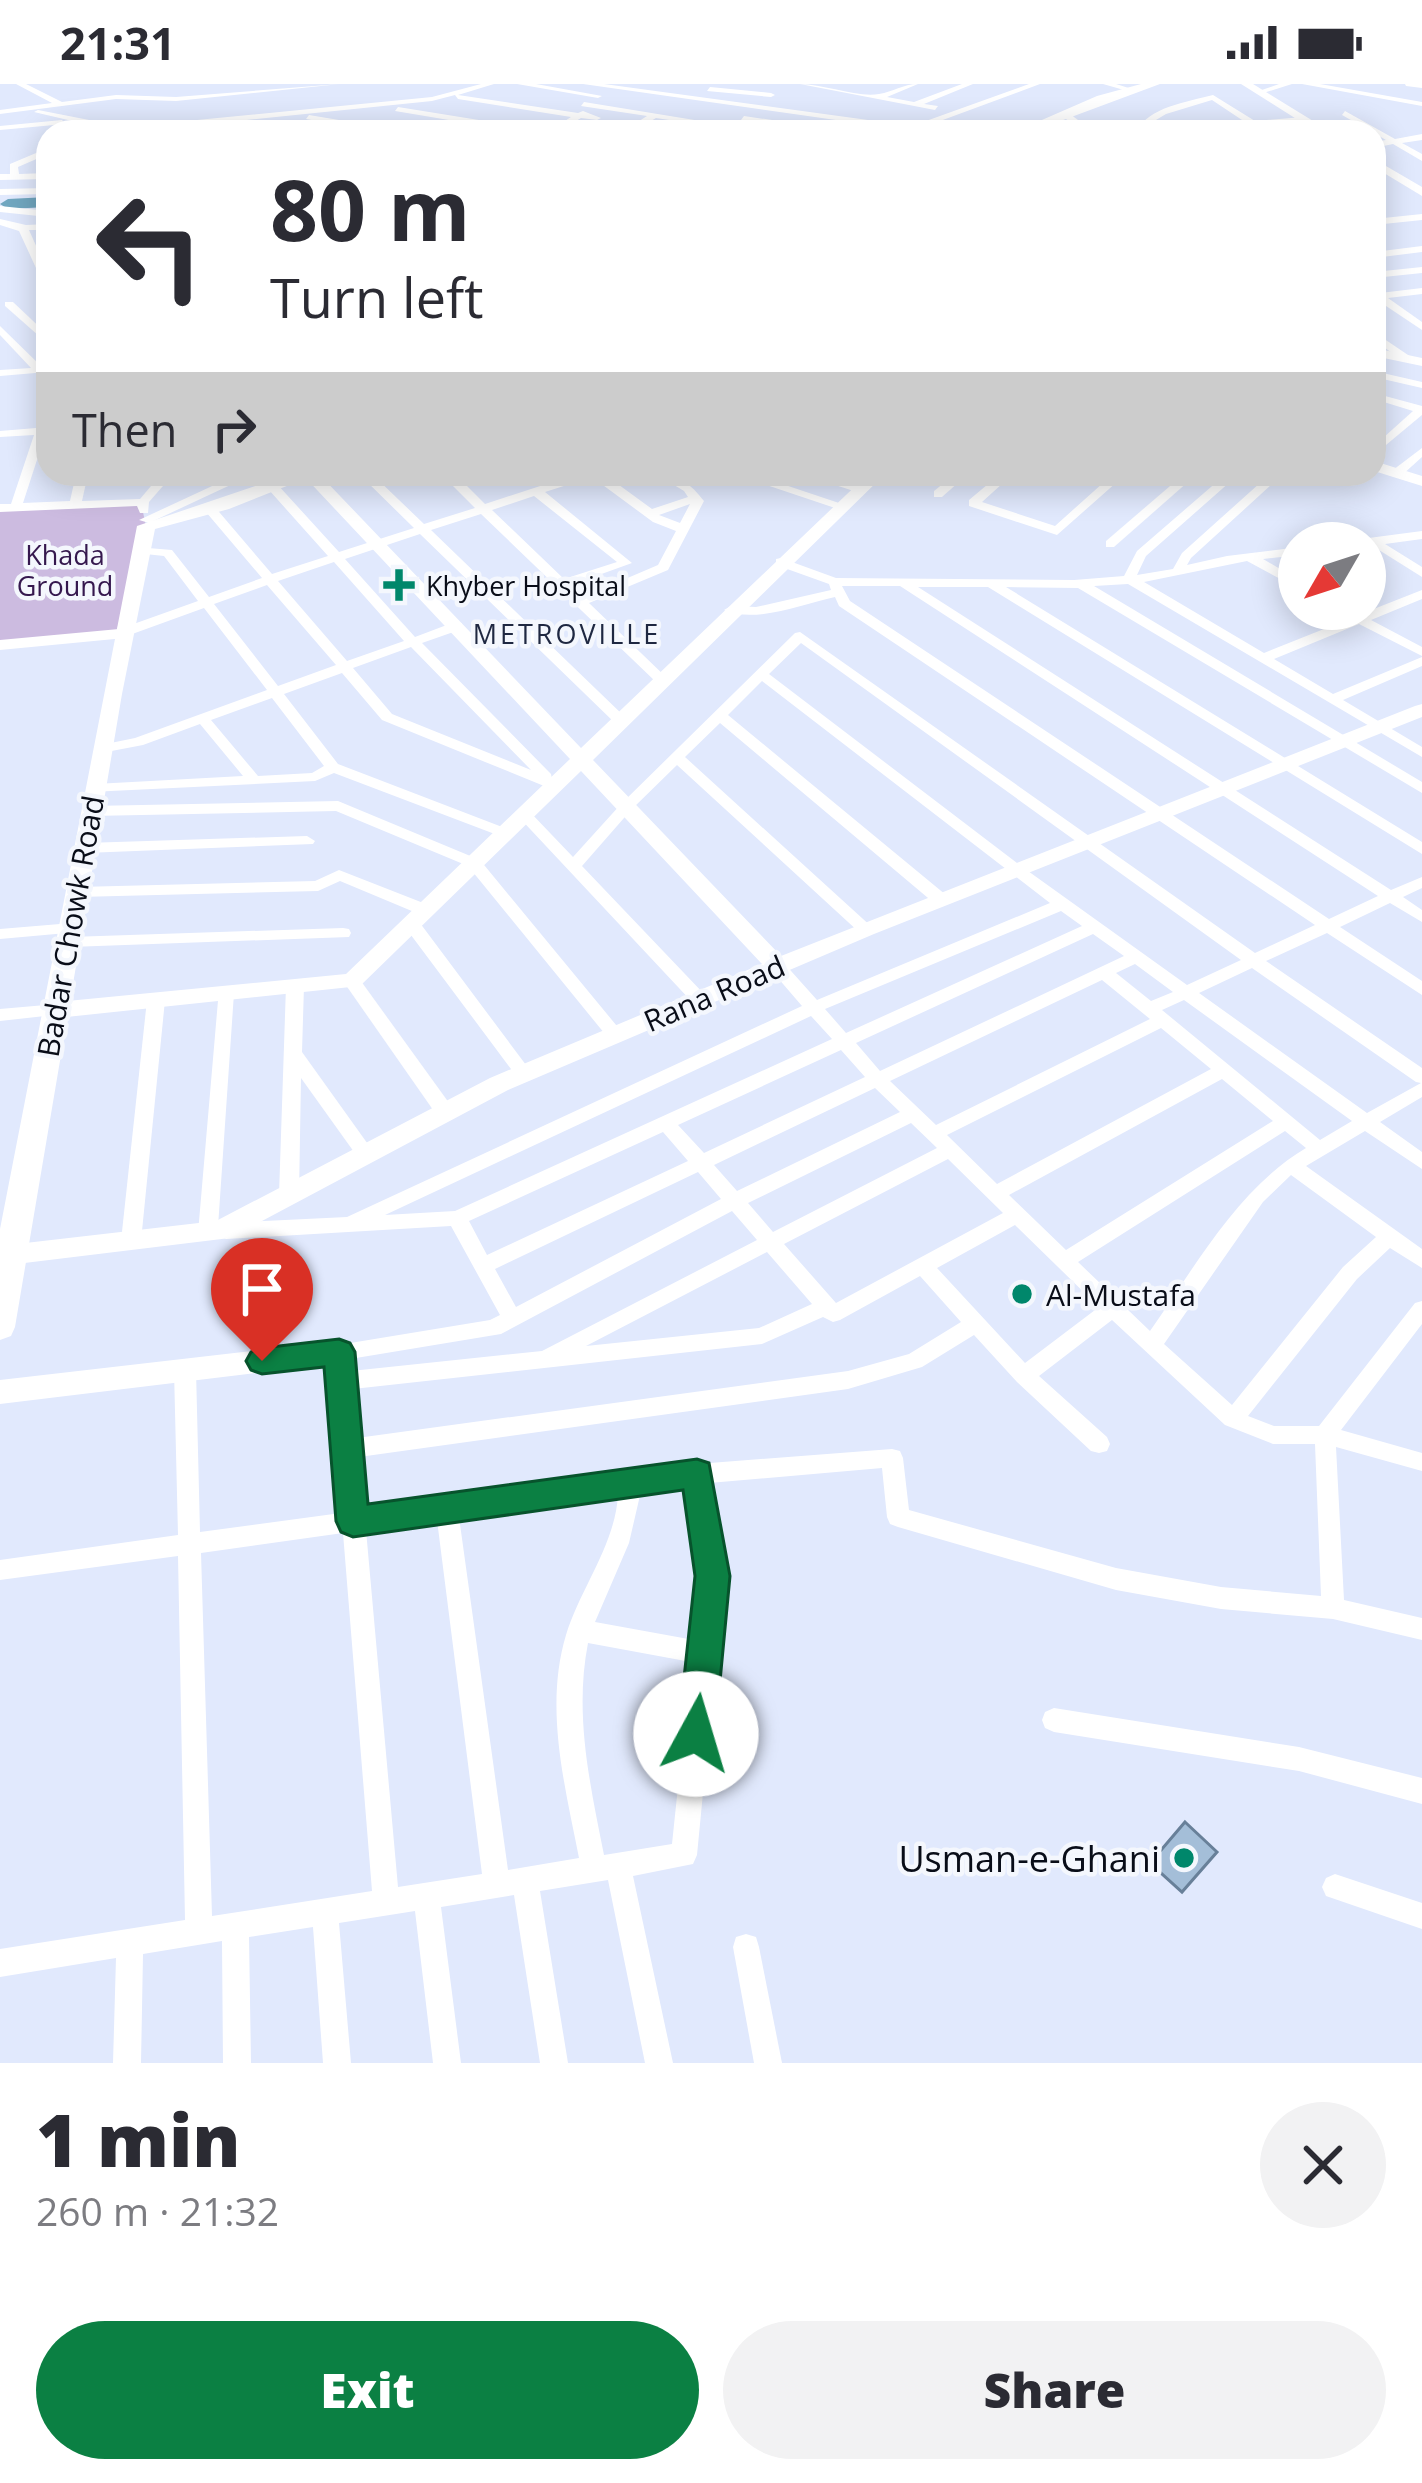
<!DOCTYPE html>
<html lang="en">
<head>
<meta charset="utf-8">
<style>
	:root { --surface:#fff; --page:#f2f2f3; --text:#2b2b33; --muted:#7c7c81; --accent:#0b8043 }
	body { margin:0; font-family:"Open Sans",sans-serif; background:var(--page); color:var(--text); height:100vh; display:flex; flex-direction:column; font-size:45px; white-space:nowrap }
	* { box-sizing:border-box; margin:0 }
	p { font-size:39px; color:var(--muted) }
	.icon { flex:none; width:66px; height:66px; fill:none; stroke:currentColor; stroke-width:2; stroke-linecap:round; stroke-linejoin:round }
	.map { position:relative; height:1979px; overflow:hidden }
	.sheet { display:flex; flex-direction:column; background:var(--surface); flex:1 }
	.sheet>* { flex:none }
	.guide { position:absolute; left:36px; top:36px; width:1350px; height:366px; border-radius:36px; box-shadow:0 6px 30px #0003; background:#fff; color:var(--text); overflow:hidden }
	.needle { width:78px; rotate:231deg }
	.tools { position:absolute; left:1278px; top:438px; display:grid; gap:24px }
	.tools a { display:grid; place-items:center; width:108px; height:108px; border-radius:50%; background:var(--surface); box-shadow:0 6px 30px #0003; font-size:60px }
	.pin { position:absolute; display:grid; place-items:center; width:102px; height:102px; color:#fff; margin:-123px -51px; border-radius:50% 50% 50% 0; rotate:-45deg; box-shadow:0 0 12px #0007 }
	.pin .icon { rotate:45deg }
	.me { position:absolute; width:132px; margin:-66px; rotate:6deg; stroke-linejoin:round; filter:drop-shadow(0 0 9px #0008) }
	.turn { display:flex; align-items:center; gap:42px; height:252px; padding:0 36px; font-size:54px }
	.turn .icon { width:156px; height:156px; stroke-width:2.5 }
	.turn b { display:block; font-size:84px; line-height:102px }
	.then { display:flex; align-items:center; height:114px; padding:0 36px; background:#0003; gap:24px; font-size:45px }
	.round { display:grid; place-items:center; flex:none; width:126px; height:126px; border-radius:63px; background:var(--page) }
	.overview { display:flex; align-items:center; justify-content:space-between; height:204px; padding:0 36px }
	h1 { font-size:72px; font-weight:800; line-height:90px }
	.action { display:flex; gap:24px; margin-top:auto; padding:24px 36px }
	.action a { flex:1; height:138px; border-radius:72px; background:var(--accent); color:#fff; font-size:48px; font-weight:800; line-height:138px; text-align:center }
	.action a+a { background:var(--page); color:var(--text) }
	.status { display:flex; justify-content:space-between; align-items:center; height:84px; padding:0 60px; background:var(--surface); direction:ltr }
	.status svg { height:33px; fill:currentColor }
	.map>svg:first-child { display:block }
	.green { fill:#ccbbe0 }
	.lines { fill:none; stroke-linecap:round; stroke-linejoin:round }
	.river { fill:#71a7c0; fill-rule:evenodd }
	.building { fill:#a4bed8; stroke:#688099; stroke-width:3 }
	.street { fill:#fff; fill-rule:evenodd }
	.secondary { fill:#fff; fill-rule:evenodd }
	.primary { fill:#fff; fill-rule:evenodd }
	.route { fill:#0b8043; stroke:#07532c; stroke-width:3 }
	.poi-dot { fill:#00876b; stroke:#f4f7fd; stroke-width:4.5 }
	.labels { text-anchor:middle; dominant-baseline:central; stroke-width:9; stroke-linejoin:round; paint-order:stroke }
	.far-park-label { font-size:27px; fill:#35184e; stroke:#f4f7fd }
	.far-poi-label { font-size:27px; fill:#090d18; stroke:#f4f7fd; text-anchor:start }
	.far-neighbourhood-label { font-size:27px; letter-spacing:3px; fill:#1f2841; stroke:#f4f7fd }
	.street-label { font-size:30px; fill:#090d18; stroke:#f4f7fd }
	.poi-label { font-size:30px; fill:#090d18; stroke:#f4f7fd; text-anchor:start }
	.near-poi-label { font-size:36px; fill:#090d18; stroke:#f4f7fd; text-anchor:end }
</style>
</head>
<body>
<div class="status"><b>21:31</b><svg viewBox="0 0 49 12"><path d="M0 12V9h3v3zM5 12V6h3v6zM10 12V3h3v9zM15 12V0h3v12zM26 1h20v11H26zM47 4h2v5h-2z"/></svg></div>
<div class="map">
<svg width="1422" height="1979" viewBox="0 0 1422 1979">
	<rect width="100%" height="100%" fill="#e1e9fd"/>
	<!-- green -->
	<path class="green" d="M 141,419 L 146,442 L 116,549 L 0,559 L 0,424 Z"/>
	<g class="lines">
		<!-- river -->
		<path class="river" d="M 48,113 L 48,123 L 8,125 L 0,120 L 8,115 Z"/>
	</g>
	<!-- building -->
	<path class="building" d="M 1185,1738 L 1217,1768 L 1182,1808 L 1150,1779 Z"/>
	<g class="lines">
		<!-- street -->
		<g class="street">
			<path d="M 16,0 L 26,0 L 62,18 L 116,11 L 176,13 L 340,0 L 176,17 L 116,15 L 0,30 L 0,26 L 52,19 Z"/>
			<path d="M 481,0 L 494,0 L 458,11 L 578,29 L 583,27 L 601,34 L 597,36 L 581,34 L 558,48 L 548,48 L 571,33 L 458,15 L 455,11 L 432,17 L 130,48 L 119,48 L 34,28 L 38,26 L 125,43 L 432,13 Z"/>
			<path d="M 517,0 L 536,0 L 602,12 L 598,14 Z"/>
			<path d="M 583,0 L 604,0 L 912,42 L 1029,0 L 1040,0 L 913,47 Z"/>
			<path d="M 800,0 C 824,0 858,14 879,10 C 893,8 903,0 918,0 L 887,13 L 914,18 L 962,0 L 973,0 L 924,20 L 938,22 L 935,26 Z"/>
			<path d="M 1103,0 L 1116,0 L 1135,6 L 1131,8 Z"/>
			<path d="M 1279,0 L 1292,0 L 1260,10 L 1256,8 Z"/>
			<path d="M 1302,0 L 1320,0 L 1422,18 L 1422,22 Z"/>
			<path d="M 1405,0 L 1422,0 L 1422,4 L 1406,2 Z"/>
			<path d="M 710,3 L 771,9 L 775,11 L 771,13 L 707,7 Z"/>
			<path d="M 1213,11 L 1255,37 L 1304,33 L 1308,35 L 1197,48 L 1168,48 L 1245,38 L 1212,16 L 1166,30 L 1146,42 L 1144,48 L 1136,48 C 1148,23 1187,18 1213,11 Z"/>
			<path d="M 584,18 L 762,47 L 748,48 L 656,34 L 632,48 L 622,48 L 647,32 L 581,22 Z"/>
			<path d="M 398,23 L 535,45 L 539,48 L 520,48 L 395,27 Z"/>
			<path d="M 1063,27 L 1066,27 L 1094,48 L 1085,48 L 1060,31 Z"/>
			<path d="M 1345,27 L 1395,55 L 1422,50 L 1422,56 L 1402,59 L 1422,70 L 1422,77 L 1393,60 L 1374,64 L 1374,58 L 1386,56 L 1342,31 Z"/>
			<path d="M 309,31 L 393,45 L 397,48 L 379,48 L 306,35 Z"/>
			<path d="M 744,32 L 834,45 L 838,48 L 818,48 L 741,36 Z"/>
			<path d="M 62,36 L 65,40 L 0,46 L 0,42 Z"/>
			<path d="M 48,64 L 48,70 L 18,83 L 19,90 L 48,89 L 48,95 L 0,96 L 0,90 L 10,90 L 10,80 Z"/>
			<path d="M 48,104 L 48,110 L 0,111 L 0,105 Z"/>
			<path d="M 0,122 L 48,127 L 48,133 L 0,128 Z"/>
			<path d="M 1422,130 L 1422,136 L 1374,141 L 1374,135 Z"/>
			<path d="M 0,135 L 26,141 L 48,140 L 48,146 L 29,146 L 46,184 L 48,219 L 41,212 L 36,184 L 19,147 L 0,141 Z"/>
			<path d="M 1422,162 L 1422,168 L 1374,174 L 1374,168 Z"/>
			<path d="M 1422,183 L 1422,189 L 1374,194 L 1374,188 Z"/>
			<path d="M 1422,204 L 1422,210 L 1388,214 L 1422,238 L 1422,246 L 1374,214 L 1374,206 L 1380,209 Z"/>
			<path d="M 5,218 L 13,218 L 48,251 L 48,260 L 5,222 Z"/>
			<path d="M 0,242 L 42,283 L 47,284 L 47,288 L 0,292 L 0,286 L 31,284 L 0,251 Z"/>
			<path d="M 1374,248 L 1411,273 L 1411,277 L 1403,277 L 1374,256 Z"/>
			<path d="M 1374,287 L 1422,298 L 1422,304 L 1374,293 Z"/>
			<path d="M 1374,309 L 1422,322 L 1422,331 L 1374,371 L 1374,362 L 1413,327 L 1374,315 Z"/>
			<path d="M 48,321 L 48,342 L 23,419 L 70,417 L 76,390 L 88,390 L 82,417 L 140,415 L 151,402 L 149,390 L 161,390 L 163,402 L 149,418 L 148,429 L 140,429 L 137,422 L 0,428 L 0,420 L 11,420 L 34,351 L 0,353 L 0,347 L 36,344 L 42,324 Z"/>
			<path d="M 1422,364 L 1422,373 L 1401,392 L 1393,392 L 1393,386 Z"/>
			<path d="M 238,390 L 254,390 L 149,439 L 139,436 Z"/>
			<path d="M 359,390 L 372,390 L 424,440 L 475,424 L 441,390 L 454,390 L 459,395 L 474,390 L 493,390 L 465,400 L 485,420 L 577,390 L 604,390 L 652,425 L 688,413 L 684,407 L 656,390 C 678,390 691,400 704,417 L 668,486 L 589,519 L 668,595 L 661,599 L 656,598 L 481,430 L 431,446 L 625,633 L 625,639 L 615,639 L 420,450 L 345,475 L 415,553 L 452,539 L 462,539 L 462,545 L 422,559 L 551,690 L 552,695 L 559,698 L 559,704 L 549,704 L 382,636 L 342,589 L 284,610 L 338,680 L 510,746 L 513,749 L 510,752 L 500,752 L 334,689 L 315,697 L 90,708 L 87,705 L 95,700 L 243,692 L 200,640 L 143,661 L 101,669 L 94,665 L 96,662 L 135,654 L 267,606 L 204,524 L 124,553 L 114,553 L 114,547 L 198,517 L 164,472 L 136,469 L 136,463 L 172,466 L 209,513 L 262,494 L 206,428 L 206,422 L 214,422 L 272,490 L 328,472 L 269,406 L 269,400 L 277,400 L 339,468 L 414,444 ZM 592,393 L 653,438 L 676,447 L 658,481 L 583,513 L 571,501 L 632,479 L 545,408 ZM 534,412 L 617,478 L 564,495 L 492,426 ZM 690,420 L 680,439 L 659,431 ZM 334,478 L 404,557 L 347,577 L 278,497 ZM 267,501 L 336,581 L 278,602 L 214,520 ZM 411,563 L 531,686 L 392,630 L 353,584 ZM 272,614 L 324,682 L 312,689 L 258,692 L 211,636 Z"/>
			<path d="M 734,390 L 752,390 L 848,422 L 838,425 Z"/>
			<path d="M 801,390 L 820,390 L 866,405 L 860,409 Z"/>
			<path d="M 955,390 L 968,390 L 942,413 L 934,413 L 934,407 Z"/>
			<path d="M 1000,390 L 1013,390 L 982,418 L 1055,442 L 1113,390 L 1126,390 L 1057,451 L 969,422 L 969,416 Z"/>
			<path d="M 1184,390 L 1197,390 L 1114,463 L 1106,463 L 1106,457 Z"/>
			<path d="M 1226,390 L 1239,390 L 1146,472 L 1137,491 L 1173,485 L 1182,469 L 1270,390 L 1283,390 L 1191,474 L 1187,481 L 1227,472 L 1299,463 L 1299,471 L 1263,475 L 1299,496 L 1299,505 L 1247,477 L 1144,498 L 1264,569 L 1349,535 L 1334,525 L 1351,525 L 1361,530 L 1422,506 L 1422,515 L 1371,536 L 1422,563 L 1422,572 L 1359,540 L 1274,575 L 1333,610 L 1422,573 L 1422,582 L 1343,616 L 1422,663 L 1422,673 L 1128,500 L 1094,502 L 1422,698 L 1422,709 L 1078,504 L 1006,503 L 1422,758 L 1422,770 L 988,503 L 918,503 L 1391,806 L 1422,793 L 1422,804 L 1403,813 L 1422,826 L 1422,838 L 1390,819 L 1340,843 L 1422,897 L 1422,911 L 1327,849 L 1266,877 L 1422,984 L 1422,1013 L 1380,1038 L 1422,1068 L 1422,1085 L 1365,1047 L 1306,1082 L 1422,1165 L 1422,1184 L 1390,1164 L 1357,1195 L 1248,1332 L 1274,1342 L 1319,1342 L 1415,1219 L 1422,1217 L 1422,1240 L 1341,1346 L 1422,1369 L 1422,1387 L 1336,1363 L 1344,1516 L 1422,1534 L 1422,1556 L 1333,1535 L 1221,1525 L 1116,1506 L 898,1443 L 890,1440 L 887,1433 L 882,1384 L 709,1399 L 724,1492 L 697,1771 L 693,1780 L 633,1792 L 673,1979 L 645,1979 L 608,1796 L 540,1807 L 568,1979 L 540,1979 L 514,1811 L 441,1823 L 461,1979 L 433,1979 L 415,1827 L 339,1839 L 351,1979 L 323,1979 L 313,1843 L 249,1853 L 251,1979 L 223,1979 L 222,1857 L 143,1870 L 141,1979 L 113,1979 L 116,1874 L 0,1893 L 0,1865 L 185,1836 L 178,1472 L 0,1496 L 0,1476 L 178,1451 L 174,1286 L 178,1280 L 185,1277 L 192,1280 L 196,1286 L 200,1448 L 341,1429 L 329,1268 L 332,1262 L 490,1236 L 500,1231 L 451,1142 L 226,1155 L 218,1150 L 215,1154 L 201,1154 L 198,1149 L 219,905 L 231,905 L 234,909 L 218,1143 L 226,1139 L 347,1133 L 802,922 L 771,886 L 769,882 L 771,878 L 783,878 L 817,916 L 1050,819 L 762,597 L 728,631 L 946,811 L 948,815 L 946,819 L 934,819 L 720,639 L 685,673 L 874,845 L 872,849 L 860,849 L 677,681 L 631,726 L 582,782 L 705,911 L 708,915 L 699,921 L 693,919 L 516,730 L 519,727 L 529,727 L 573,773 L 621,720 L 795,549 L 800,548 L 1255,869 L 1315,841 L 839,522 L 835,513 C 802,520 755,540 724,526 L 731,522 L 756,523 L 831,506 L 829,500 L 776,481 L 776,475 L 781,474 L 836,494 L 1074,496 L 1124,492 L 1137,467 ZM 842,502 L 900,502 L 1378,812 L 1329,835 L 850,517 ZM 801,559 L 1241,876 L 1187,901 L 1021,782 L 769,590 ZM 1061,827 L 1082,842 L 846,949 L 825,925 ZM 1093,850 L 1124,872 L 880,987 L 856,959 ZM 1135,880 L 1173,908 L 1151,917 L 1116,889 ZM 1252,884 L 1416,998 L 1421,999 L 1367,1029 L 1199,909 ZM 1102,896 L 1150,935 L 936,1041 L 890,997 ZM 1184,916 L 1352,1037 L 1320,1056 L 1162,926 ZM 811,932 L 832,955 L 455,1127 L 385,1131 ZM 1161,944 L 1211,985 L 997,1100 L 947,1051 ZM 841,966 L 865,993 L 704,1069 L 678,1041 ZM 1222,995 L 1273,1037 L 1066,1166 L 1009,1111 ZM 875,1004 L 900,1028 L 737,1107 L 714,1081 ZM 911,1039 L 937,1064 L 773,1148 L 748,1119 ZM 1285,1047 L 1306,1064 C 1238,1104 1195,1183 1150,1247 L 1078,1178 ZM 663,1048 L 688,1077 L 487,1171 L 469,1137 ZM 948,1075 L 1003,1129 L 836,1219 L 784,1160 ZM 698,1088 L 721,1115 L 516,1223 L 495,1185 ZM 1291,1091 L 1376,1153 L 1343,1183 L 1232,1321 L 1164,1260 L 1263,1118 ZM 732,1127 L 757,1156 L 542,1267 L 351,1287 L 350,1275 L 501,1250 ZM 1015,1141 L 1099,1223 L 1025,1279 L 937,1184 ZM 767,1168 L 812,1220 L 759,1244 L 586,1262 ZM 920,1192 L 961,1238 L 909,1270 L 848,1287 L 357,1354 L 353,1305 L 762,1260 L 823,1233 L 833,1238 L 840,1236 ZM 1112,1236 L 1225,1341 L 1273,1360 L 1315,1360 L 1321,1512 L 1221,1503 L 1116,1484 L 909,1426 L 903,1374 L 900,1367 L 892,1365 L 697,1380 L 364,1426 L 359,1373 L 848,1305 L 922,1283 L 974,1251 L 1017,1298 L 1091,1367 L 1099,1369 L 1107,1367 L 1110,1360 L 1107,1353 L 1039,1292 ZM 687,1401 L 700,1492 L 694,1556 L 595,1538 L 629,1459 L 641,1407 ZM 618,1411 C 615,1461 581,1503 566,1551 C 544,1624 565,1702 579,1774 L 508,1786 L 459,1433 ZM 437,1436 L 482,1790 L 398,1803 L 366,1446 ZM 343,1449 L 372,1807 L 212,1832 L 201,1469 ZM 588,1559 L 691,1578 L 672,1760 L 604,1771 C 590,1700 574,1631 588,1559 Z"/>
			<path d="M 1422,447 L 1422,455 L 1385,460 L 1422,483 L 1422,493 L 1371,461 L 1355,459 L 1361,455 Z"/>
			<path d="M 338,717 L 480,776 L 621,947 L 624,951 L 621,955 L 609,955 L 468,782 L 336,727 L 91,732 L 83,727 L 91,722 Z"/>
			<path d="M 307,752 L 315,757 L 313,760 L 85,769 L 77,764 L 85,759 Z"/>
			<path d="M 339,786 L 431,822 L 433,826 L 425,831 L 419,830 L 340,797 L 318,807 L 78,813 L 70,808 L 78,803 L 315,797 Z"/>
			<path d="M 411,834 L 417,835 L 529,985 L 532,989 L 529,993 L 517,993 L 405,843 L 403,839 L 405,835 Z"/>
			<path d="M 72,839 L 80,844 L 78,848 L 0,855 L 0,845 Z"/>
			<path d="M 343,844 L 349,845 L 351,849 L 349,853 L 70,863 L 62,858 L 70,853 Z"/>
			<path d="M 352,891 L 358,893 L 452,1023 L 454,1028 L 452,1033 L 438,1033 L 343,897 Z"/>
			<path d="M 295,896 L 304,902 L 302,968 L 375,1070 L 373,1075 L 359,1075 L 301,994 L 299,1111 L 296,1116 L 282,1116 L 279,1111 L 286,902 Z"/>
			<path d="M 156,910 L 165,916 L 141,1157 L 138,1162 L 124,1162 L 121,1157 L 147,916 Z"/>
			<path d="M 57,920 L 63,922 L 66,926 L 63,930 L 0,937 L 0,925 Z"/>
			<path d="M 1054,1624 L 1299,1663 L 1422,1694 L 1422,1720 L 1299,1687 L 1054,1648 L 1045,1644 L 1042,1636 L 1045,1628 Z"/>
			<path d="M 1335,1790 L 1422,1819 L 1422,1845 L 1326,1812 L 1322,1803 L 1326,1794 Z"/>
			<path d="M 746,1850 L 756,1853 L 759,1863 L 782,1979 L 754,1979 L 733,1863 L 736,1853 Z"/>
		</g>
		<!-- secondary -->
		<g class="secondary">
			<path d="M 1241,0 L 1253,0 L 1331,48 L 1317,48 Z"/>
			<path d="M 1374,75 L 1422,103 L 1422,112 L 1374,83 Z"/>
			<path d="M 1374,264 L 1422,274 L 1422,282 L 1374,272 Z"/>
			<path d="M 1374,377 L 1422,392 L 1422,402 L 1374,387 Z"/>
			<path d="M 302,390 L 319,390 L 581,664 L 868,390 L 885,390 L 593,676 L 781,872 L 1415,622 L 1422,620 L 1422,633 L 874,850 L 508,1006 L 230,1154 L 8,1181 L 0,1179 L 0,1163 L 8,1161 L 216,1137 L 490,994 L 762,880 L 581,687 L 360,902 L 57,934 L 49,932 L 45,926 L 57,918 L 346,890 L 570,675 Z"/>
			<path d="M 119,545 L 125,546 L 125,554 L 0,566 L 0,556 Z"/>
			<path d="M 339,1257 L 349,1260 L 353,1268 L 349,1276 L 339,1279 L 0,1320 L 0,1296 Z"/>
		</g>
		<!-- primary -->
		<g class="primary">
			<path d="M 1141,0 L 1160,0 L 1031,48 L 1014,48 L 1097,12 Z"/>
			<path d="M 291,390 L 317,390 L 229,425 L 155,445 L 122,610 L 15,1243 L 11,1252 L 0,1256 L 0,1145 L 137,442 Z"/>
		</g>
	</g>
	<!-- route -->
	<path class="route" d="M 339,1255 L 350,1259 L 355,1268 L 368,1420 L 697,1375 L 709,1379 L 730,1492 L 715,1650 L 710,1663 L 696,1668 L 683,1663 L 678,1650 L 695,1492 L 683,1406 L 353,1453 L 341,1448 L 336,1437 L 324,1283 L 262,1290 L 251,1286 L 246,1277 L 251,1268 L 262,1264 Z"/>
	<!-- markers -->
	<g class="poi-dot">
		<path d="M393 483h12v12h12v12h-12v12h-12v-12h-12v-12h12z"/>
		<circle cx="1022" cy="1210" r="12"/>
		<circle cx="1184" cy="1774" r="12"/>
	</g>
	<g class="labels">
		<!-- far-park labels -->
		<g class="far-park-label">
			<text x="65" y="470">Khada<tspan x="65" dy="31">Ground</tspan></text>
		</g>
		<!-- far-poi labels -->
		<g class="far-poi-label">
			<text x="426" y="501">Khyber Hospital</text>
		</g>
		<!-- far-neighbourhood labels -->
		<g class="far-neighbourhood-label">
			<text x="567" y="549">METROVILLE</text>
		</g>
		<!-- street labels -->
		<g class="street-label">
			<text transform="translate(70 842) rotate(-80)">Badar Chowk Road</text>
			<text transform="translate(714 909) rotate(-23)">Rana Road</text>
		</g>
		<!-- poi labels -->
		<g class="poi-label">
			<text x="1046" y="1210">Al-Mustafa</text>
		</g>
		<!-- near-poi labels -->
		<g class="near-poi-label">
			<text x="1160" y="1774">Usman-e-Ghani</text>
		</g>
	</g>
</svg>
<div class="tools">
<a><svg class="needle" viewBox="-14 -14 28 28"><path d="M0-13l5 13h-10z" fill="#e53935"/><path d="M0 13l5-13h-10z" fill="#7c7c81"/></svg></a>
</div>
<div class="pin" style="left:262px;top:1277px;background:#d93025"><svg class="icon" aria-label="arrive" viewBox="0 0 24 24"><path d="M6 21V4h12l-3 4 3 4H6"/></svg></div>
<svg class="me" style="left:696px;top:1650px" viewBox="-20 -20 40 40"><circle r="19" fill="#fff"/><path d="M0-13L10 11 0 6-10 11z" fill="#0b8043"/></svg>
<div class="guide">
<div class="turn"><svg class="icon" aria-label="left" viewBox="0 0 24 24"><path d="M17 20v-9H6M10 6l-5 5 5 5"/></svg><div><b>80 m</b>Turn left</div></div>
<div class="then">Then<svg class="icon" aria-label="right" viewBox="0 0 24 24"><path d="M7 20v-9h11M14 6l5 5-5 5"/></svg></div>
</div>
</div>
<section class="sheet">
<div class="overview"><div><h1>1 min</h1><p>260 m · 21:32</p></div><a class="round"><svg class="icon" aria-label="close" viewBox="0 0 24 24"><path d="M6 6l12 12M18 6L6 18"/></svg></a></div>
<div class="action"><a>Exit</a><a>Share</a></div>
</section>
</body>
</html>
